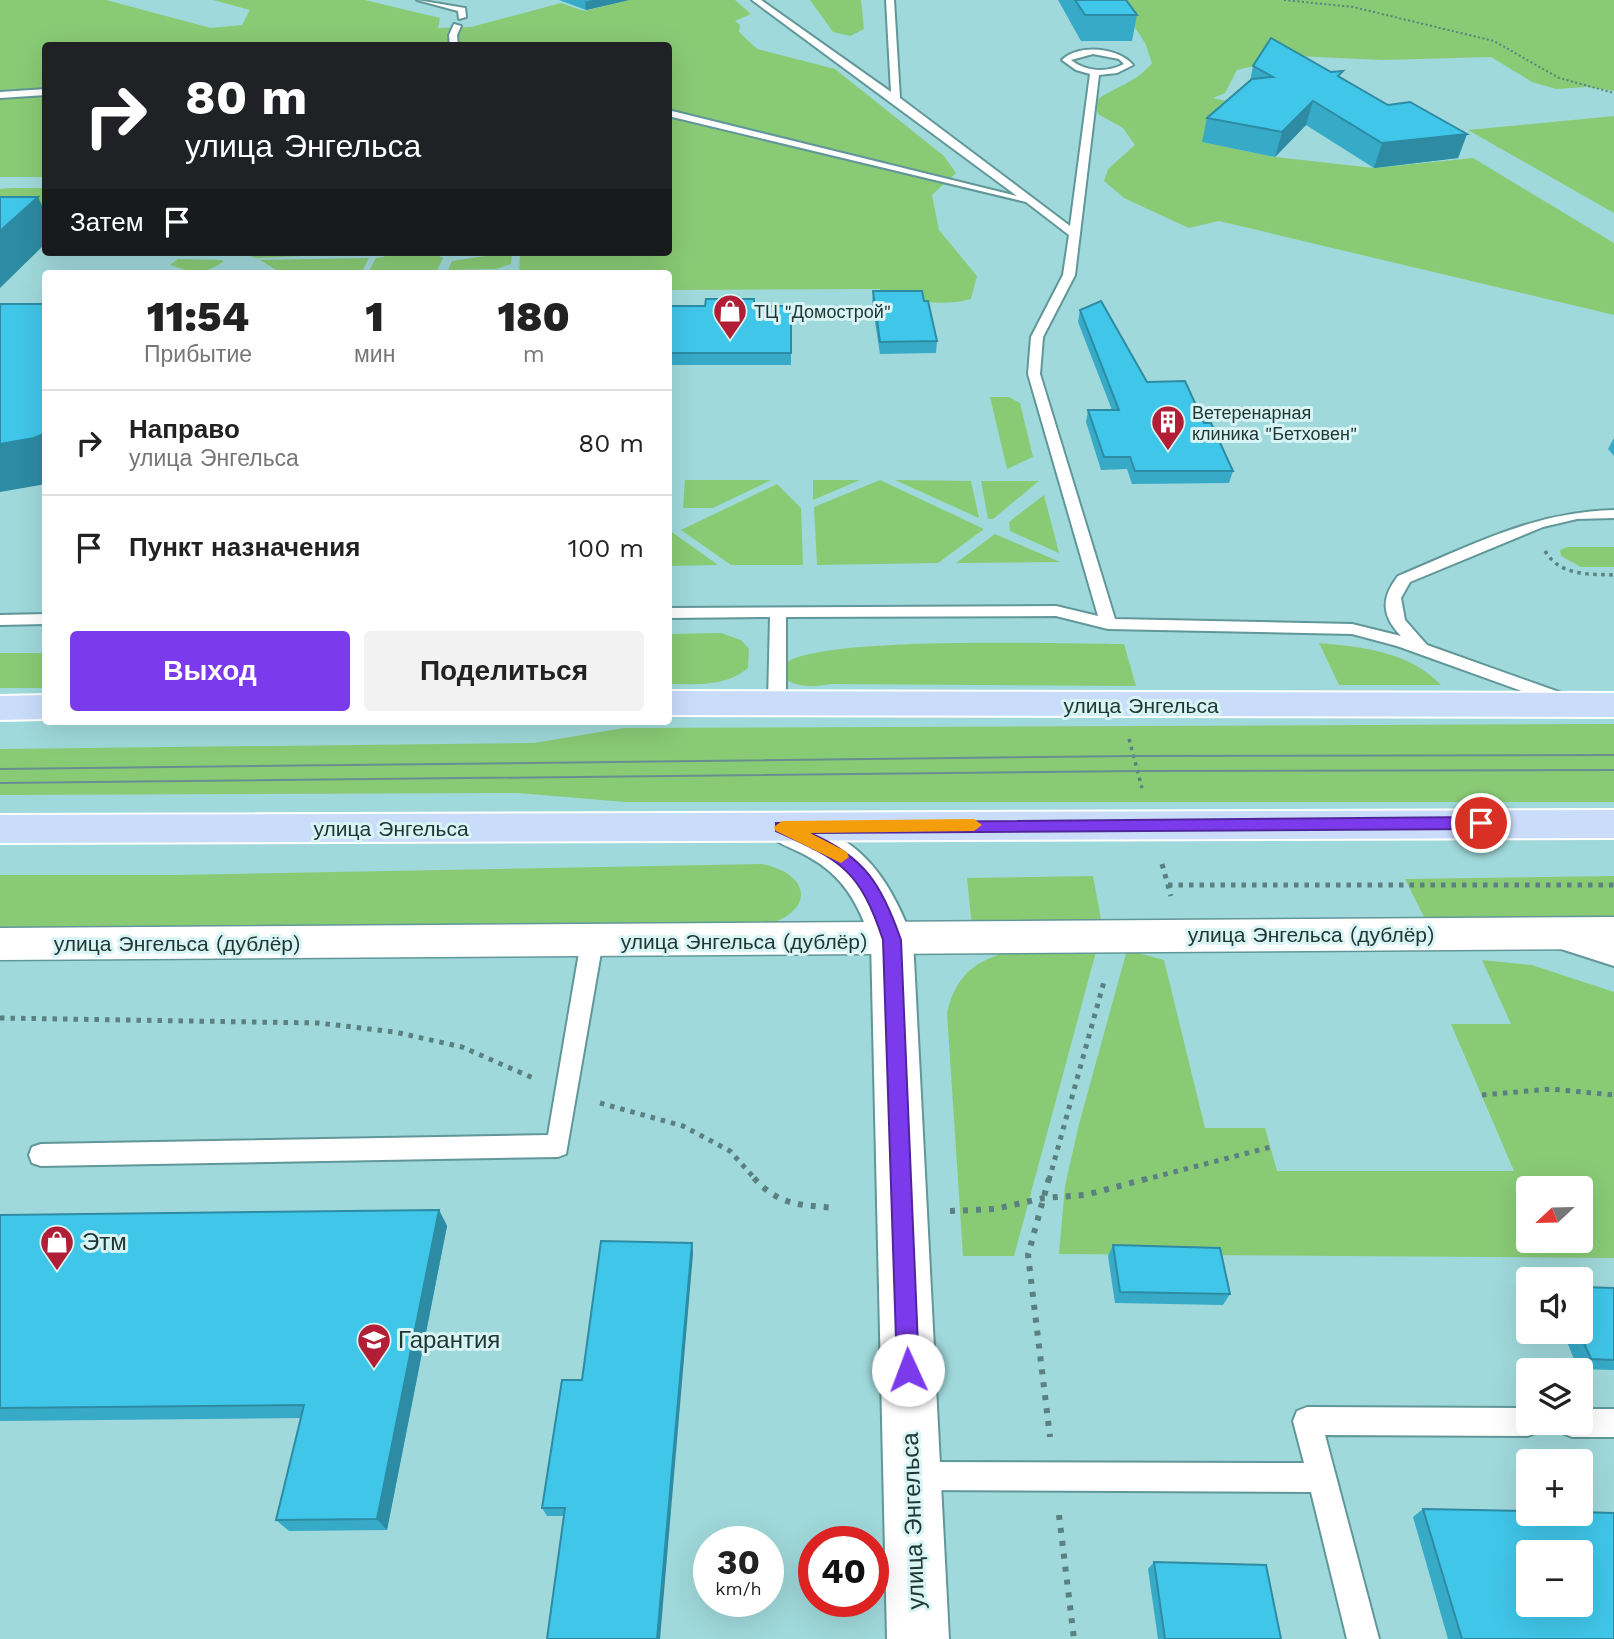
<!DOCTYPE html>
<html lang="ru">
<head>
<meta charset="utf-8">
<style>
	:root { --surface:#fff; --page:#f2f2f2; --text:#222; --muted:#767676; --line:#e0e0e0; --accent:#7c3aed }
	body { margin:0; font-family:"Work Sans",sans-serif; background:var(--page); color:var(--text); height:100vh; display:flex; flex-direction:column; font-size:26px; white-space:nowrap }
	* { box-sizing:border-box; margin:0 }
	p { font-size:23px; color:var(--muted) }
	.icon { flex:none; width:38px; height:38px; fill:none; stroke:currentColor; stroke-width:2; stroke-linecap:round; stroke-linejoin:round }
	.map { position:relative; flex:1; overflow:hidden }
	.side { position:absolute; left:42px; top:270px; width:630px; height:455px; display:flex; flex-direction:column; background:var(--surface); border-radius:7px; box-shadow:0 7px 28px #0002 }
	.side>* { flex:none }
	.hud { position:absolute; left:42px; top:42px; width:630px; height:214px; border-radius:7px; box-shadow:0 7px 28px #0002; background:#202124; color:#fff; overflow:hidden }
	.needle { width:46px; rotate:248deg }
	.tools { position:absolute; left:1516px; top:1176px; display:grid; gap:14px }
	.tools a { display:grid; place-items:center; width:77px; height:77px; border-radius:7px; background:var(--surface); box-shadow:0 7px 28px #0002; font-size:35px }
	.speed { position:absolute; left:693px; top:1526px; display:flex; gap:14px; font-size:35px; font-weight:700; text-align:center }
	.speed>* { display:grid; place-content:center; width:91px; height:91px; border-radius:50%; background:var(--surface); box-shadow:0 7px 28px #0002; line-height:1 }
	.speed small { font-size:18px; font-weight:400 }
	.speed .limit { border:10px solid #d22; background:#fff; color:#111 }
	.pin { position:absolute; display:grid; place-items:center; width:60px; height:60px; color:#fff; margin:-30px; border:4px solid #fff; border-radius:50%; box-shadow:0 2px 7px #0007 }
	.me { position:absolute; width:77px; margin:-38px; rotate:358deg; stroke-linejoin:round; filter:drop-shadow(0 0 5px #0008) }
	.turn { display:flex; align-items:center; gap:24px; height:147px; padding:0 28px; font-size:32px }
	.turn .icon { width:91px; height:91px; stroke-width:2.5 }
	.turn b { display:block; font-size:49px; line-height:60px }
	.then { display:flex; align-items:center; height:66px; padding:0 28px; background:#0003; gap:14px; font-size:26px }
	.eta { display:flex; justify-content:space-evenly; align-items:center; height:119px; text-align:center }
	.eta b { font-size:42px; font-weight:800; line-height:49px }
	.button { display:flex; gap:14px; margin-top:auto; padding:14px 28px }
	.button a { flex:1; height:80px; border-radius:7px; background:var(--accent); color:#fff; font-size:28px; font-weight:800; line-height:80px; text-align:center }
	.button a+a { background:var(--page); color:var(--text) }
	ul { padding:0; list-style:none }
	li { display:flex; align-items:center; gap:21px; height:105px; padding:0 28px; border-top:2px solid var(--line) }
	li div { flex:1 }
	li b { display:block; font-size:26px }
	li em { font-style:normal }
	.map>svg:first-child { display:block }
	.green { fill:#89cb75; fill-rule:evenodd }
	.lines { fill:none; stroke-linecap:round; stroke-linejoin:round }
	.service-casing { stroke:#619799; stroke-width:4 }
	.minor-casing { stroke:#619799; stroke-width:3 }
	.tertiary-casing { stroke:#619799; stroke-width:4 }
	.primary-casing { stroke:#fff; stroke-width:4 }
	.path-far3 { stroke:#5a8081; stroke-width:2; stroke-dasharray:2 2.5; stroke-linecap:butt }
	.path-far2 { stroke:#5a8081; stroke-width:3.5; stroke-dasharray:3.5 4.5; stroke-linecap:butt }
	.path-far1 { stroke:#5a8081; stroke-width:5; stroke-dasharray:4.5 6; stroke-linecap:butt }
	.path { stroke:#5a8081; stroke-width:6; stroke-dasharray:5 8; stroke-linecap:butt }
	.service { fill:#fff; fill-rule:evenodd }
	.minor { fill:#fff; fill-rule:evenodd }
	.tertiary { fill:#fff; fill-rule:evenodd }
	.primary { fill:#c9dcfa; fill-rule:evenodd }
	.tram { stroke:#658f90; stroke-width:2 }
	.wall { fill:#37aac8 }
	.shaded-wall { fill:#2d8ba3 }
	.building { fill:#40c6e9; stroke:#2d8ba3; stroke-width:2; fill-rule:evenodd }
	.route { fill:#7c3aed; stroke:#51269a; stroke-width:2 }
	.slow { fill:#f59e0b }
	.labels { text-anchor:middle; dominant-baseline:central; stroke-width:6; stroke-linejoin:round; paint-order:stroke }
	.far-poi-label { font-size:18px; fill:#203738; stroke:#d8f4f4; text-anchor:start }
	.street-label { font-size:21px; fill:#203738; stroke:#d8f4f4 }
	.near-poi-label { font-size:24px; fill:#203738; stroke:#d8f4f4; text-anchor:start }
	.near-street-label { font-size:24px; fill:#203738; stroke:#d8f4f4 }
</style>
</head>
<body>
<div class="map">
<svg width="1614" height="1639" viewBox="0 0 1614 1639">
	<rect width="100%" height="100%" fill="#a0d9db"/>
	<!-- green -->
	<g class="green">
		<path d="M 0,0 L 106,0 L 211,28 L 242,25 L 250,10 L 213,0 L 365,0 L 440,18 L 438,28 L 471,27 L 561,3 L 584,11 L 608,5 L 596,0 L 735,0 L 751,14 L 735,21 L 740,25 L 739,32 L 757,49 L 835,69 L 944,156 L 956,173 L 932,195 L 939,230 L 977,276 L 971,299 C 942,307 907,302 879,289 L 669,290 L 668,273 L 519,273 L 520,252 L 668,252 L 668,46 L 46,46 L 45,177 L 0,177 Z"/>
		<path d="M 810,0 L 861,0 L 864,29 L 850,36 L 833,32 Z"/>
		<path d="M 1117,0 L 1614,0 L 1614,91 L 1587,87 L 1556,89 L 1532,82 L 1491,57 L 1382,60 L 1295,56 L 1237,70 L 1225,93 L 1213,98 L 1236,103 L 1203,142 L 1275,157 L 1374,168 L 1473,158 L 1614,243 L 1614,315 L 1219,221 L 1189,228 L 1124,198 L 1104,181 L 1108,169 L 1135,145 L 1123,128 L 1098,114 L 1094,102 C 1114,87 1136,83 1152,63 L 1145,43 Z"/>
		<path d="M 1614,116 L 1614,213 L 1468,130 Z"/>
		<path d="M 11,188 L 45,188 L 45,227 L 0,232 L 0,189 Z"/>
		<path d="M 432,252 L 443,258 L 436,273 L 368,273 L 376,258 L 384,257 L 387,253 Z"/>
		<path d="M 512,252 L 511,264 L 496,269 L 448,270 L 452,261 Z"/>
		<path d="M 241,253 L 242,252 L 371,253 L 256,258 Z"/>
		<path d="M 369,258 L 361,273 L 281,273 L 260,260 Z"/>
		<path d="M 178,259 L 222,260 L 223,262 C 200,276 195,273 170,265 Z"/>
		<path d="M 990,397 L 1009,397 L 1020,403 L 1033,457 L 1007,469 Z"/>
		<path d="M 685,480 L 771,480 L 713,508 L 683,508 Z"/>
		<path d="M 813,480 L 860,480 L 813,500 Z"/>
		<path d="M 880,480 L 984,529 L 938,563 L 817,565 L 814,507 Z"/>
		<path d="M 895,480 L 971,481 L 979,518 Z"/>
		<path d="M 981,481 L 1039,481 L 993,519 L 988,519 Z"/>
		<path d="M 777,484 L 801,508 L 803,565 L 731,565 L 681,530 Z"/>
		<path d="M 1044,495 L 1059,553 L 1010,531 L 1009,522 Z"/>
		<path d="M 669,530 L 718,565 L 669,566 Z"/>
		<path d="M 995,534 L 1060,562 L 956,563 Z"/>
		<path d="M 1567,547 L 1614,547 L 1614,567 L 1581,567 L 1561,556 L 1560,550 Z"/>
		<path d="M 721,633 L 741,640 L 749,649 L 748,668 C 726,687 696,684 669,684 L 669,634 Z"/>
		<path d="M 1319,643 C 1363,647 1410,652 1441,685 L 1339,685 Z"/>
		<path d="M 1124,644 L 1136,686 L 831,684 C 814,687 802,688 786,680 L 784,664 C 817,635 1067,644 1124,644 Z"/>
		<rect x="0" y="653" width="45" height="35"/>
		<path d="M 1614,724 L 1614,802 L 625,802 L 518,793 L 0,795 L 0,749 L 534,743 L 624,728 Z"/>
		<path d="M 762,864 C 812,874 815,912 765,925 L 0,936 L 0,875 L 174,875 Z"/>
		<path d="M 1093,876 L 1102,925 L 972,928 L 967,878 Z"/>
		<path d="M 1614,876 L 1614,925 L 1425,919 L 1405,879 Z"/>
		<path d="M 1097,948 L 1014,1256 L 963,1256 L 947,1013 C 963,938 1036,950 1097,948 Z"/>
		<path d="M 1127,950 L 1164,960 L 1205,1128 L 1265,1128 L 1277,1171 L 1514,1171 L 1451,1024 L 1511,1024 L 1482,960 L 1532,965 L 1614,992 L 1614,1258 L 1059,1254 L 1065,1186 L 1079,1124 ZM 1528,1188 L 1580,1188 L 1580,1241 L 1528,1241 Z"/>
	</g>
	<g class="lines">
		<!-- service casing -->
		<g class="service-casing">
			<g id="service">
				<path d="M 417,0 L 465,8 L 466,17 L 459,19 L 458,11 Z"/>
				<path d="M 752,0 L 761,0 L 891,92 L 886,0 L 894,0 L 900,98 L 1070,226 L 1090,74 L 1076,70 L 1062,60 C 1079,43 1119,48 1133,65 L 1117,73 L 1099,75 L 1075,275 L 1043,337 L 1040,374 L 1115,619 L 1352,624 L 1401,636 C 1381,615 1381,598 1398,576 C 1472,545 1533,512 1614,510 L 1614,518 L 1577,519 L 1543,527 L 1410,582 L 1401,598 L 1405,620 L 1427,645 L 1573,697 L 1576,701 L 1573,705 L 1561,705 L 1397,646 L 1352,634 L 1108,629 L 1056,616 L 786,617 L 786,702 L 783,706 L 771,706 L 768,702 L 770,617 L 668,618 L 668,608 L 1056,606 L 1098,616 L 1028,374 L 1031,337 L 1063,275 L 1069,235 L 1026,202 L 668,116 L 668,110 L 1017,196 ZM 1093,54 L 1119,59 L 1124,64 C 1107,73 1086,72 1071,60 Z"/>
				<path d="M 454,24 L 461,26 L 457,35 L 458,46 L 450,46 L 449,35 Z"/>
				<path d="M 46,89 L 46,95 L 0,98 L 0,92 Z"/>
				<path d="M 46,614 L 46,624 L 0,625 L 0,615 Z"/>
				<path d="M 592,933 L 599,935 L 603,941 L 566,1154 L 558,1157 L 41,1166 L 32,1163 L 29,1155 L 32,1147 L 41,1144 L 548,1135 L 581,941 L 585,935 Z"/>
				<path d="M 1565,934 L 1614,948 L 1614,966 L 1558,948 L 1554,942 L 1558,936 Z"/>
				<path d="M 1307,1407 L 1528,1408 L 1528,1423 L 1542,1423 L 1538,1432 L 1528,1436 L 1325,1435 L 1379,1639 L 1347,1639 L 1311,1492 L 916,1490 L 906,1486 L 902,1476 L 906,1466 L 916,1462 L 1304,1463 L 1293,1421 L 1297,1411 Z"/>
				<path d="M 1580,1409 L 1614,1409 L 1614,1437 L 1572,1437 L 1562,1433 L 1558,1423 L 1580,1423 Z"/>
			</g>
		</g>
		<!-- minor casing -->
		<g class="minor-casing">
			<path id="minor" d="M 1614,917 L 1614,949 L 0,960 L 0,928 Z"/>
		</g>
		<!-- tertiary casing -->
		<g class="tertiary-casing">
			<path id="tertiary" d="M 782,813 C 858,836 885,868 913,940 L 949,1639 L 887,1639 L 871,940 C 858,903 843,875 807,856 C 791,847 772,843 763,827 L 768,817 Z"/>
		</g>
		<!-- primary casing -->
		<g class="primary-casing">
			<g id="primary">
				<path d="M 668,691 L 1614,693 L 1614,717 L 668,715 Z"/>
				<path d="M 46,695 L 46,719 L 0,720 L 0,696 Z"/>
				<path d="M 1614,810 L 1614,838 L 0,843 L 0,815 Z"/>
			</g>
		</g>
		<!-- path-far3 -->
		<path class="path-far3" d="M 1284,0 L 1353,7 L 1494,41 L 1559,78 L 1614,93"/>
		<!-- path-far2 -->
		<g class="path-far2">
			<path d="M 1545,551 C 1560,576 1588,574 1614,575"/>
			<path d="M 1129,739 L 1142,788"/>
		</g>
		<!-- path-far1 -->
		<g class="path-far1">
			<path d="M 1162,864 L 1171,896"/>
			<path d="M 1168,885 L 1614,885"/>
			<path d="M 0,1018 L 318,1023 L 395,1032 L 462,1047 L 533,1078"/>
			<path d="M 1482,1095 L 1551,1089 L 1614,1095"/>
			<path d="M 600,1103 L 683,1126 L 730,1151 L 756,1180"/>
			<path d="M 1049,1180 L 1105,978"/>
			<path d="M 1143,1180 L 1271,1147"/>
		</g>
		<!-- path -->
		<g class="path">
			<path d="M 754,1178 C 779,1206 801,1205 836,1208"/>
			<path d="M 1049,1178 L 1028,1255 L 1050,1437"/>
			<path d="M 950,1211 L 995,1209 L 1044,1198 L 1085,1195 L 1150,1178"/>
			<path d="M 1059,1515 L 1074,1639"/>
		</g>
		<!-- service -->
		<use href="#service" class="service"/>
		<!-- minor -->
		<use href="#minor" class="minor"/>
		<!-- tertiary -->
		<use href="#tertiary" class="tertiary"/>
		<!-- primary -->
		<use href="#primary" class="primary"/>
		<!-- tram -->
		<g class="tram">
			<path d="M 0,769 L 1134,756 L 1614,755"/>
			<path d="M 0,783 L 1138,771 L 1614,770"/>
		</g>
	</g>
	<!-- wall -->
	<g class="wall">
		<path d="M 559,0 L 629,0 L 586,10 Z"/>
		<path d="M 1058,0 L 1126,0 L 1137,15 L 1132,41 L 1081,41 Z"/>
		<path d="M 1253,66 L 1341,78 L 1388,105 L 1467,134 L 1458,158 L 1374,168 L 1306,125 L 1275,157 L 1202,142 L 1207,118 L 1250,81 Z"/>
		<path d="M 873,291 L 924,301 L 937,341 L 936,353 L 880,354 L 872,303 Z"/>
		<path d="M 754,299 L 754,306 L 791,306 L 791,365 L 668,365 L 668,306 L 705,306 Z"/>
		<path d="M 1080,310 L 1147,382 L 1204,423 L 1233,471 L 1229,483 L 1132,484 L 1127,469 L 1101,470 L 1086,422 L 1088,410 L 1112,410 L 1078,322 Z"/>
		<path d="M 1614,438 L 1614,456 L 1608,449 Z"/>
		<path d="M 439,1210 L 447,1226 L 387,1530 L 289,1531 L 276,1520 L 301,1418 L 0,1421 L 0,1215 Z"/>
		<path d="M 692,1243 L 693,1254 L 564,1516 L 547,1516 L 542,1508 L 582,1380 Z"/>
		<path d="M 1113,1245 L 1230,1294 L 1223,1305 L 1115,1303 L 1108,1256 Z"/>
		<path d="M 1614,1288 L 1614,1370 L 1578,1369 L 1563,1332 L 1580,1332 Z"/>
		<path d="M 1423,1509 L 1614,1639 L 1448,1639 L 1413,1517 Z"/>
		<path d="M 1154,1562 L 1281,1639 L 1158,1639 L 1148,1569 Z"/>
	</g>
	<!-- shaded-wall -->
	<g class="shaded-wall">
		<path d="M 592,0 L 629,0 L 586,10 L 585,2 Z"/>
		<path d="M 1313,101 L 1306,125 L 1275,157 L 1282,132 Z"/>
		<path d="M 1467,134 L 1458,158 L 1374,168 L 1382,143 Z"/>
		<path d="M 38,197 L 46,214 L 46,243 L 0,288 L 0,231 Z"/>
		<path d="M 46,433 L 46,484 L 0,492 L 0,444 Z"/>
		<path d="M 439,1210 L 447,1226 L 387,1530 L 377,1519 Z"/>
		<path d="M 692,1243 L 693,1254 L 660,1639 L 657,1639 Z"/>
	</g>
	<!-- building -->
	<g class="building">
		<path d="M 1075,0 L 1126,0 L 1137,15 L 1085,15 Z"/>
		<path d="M 1271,38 L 1331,72 L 1343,71 L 1338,76 L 1388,105 L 1410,102 L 1467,134 L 1382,143 L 1313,101 L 1282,132 L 1207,118 L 1252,79 L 1273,77 L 1253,66 Z"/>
		<path d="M 0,197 L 38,197 L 0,231 Z"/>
		<path d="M 873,291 L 922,291 L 924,301 L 928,301 L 937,341 L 880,342 Z"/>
		<path d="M 706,299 L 754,299 L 754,306 L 791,306 L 791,353 L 668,353 L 668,306 L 705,306 Z"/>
		<path d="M 1101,301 L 1147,382 L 1185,381 L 1204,423 L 1211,423 L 1233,471 L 1135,471 L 1130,457 L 1104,457 L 1088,410 L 1119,410 L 1080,310 Z"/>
		<path d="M 0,304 L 46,304 L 46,433 L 34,438 L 0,444 Z"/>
		<path d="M 439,1210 L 377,1519 L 276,1520 L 304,1405 L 0,1408 L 0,1215 Z"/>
		<path d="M 601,1241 L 692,1243 L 657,1639 L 547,1639 L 565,1508 L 542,1508 L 562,1380 L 582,1380 Z"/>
		<path d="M 1113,1245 L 1220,1248 L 1230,1294 L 1120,1292 Z"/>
		<path d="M 1580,1287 L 1614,1288 L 1614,1360 L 1591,1359 L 1579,1332 Z"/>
		<path d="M 1423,1509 L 1528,1511 L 1528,1514 L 1580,1514 L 1580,1512 L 1614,1513 L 1614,1639 L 1462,1639 ZM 1528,1552 L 1580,1552 L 1580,1605 L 1528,1605 Z"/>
		<path d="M 1154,1562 L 1266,1565 L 1281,1639 L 1165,1639 Z"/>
	</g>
	<!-- route -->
	<path class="route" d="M 1481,817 L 1489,823 L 1481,829 L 810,833 C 865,857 882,885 901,940 L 919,1370 L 916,1378 L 908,1381 L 900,1378 L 897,1370 L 883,940 C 860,870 841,860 776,831 L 776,823 Z"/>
	<!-- slow -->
	<path class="slow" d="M 974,819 L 982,825 L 974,831 L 810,833 L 847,852 L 849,857 L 841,863 L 776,831 L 774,827 L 782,821 Z"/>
	<!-- icons -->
	<defs>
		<g id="shop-pin" transform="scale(1.75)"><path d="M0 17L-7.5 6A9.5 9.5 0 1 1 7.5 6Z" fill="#b11e36" stroke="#d8f4f4"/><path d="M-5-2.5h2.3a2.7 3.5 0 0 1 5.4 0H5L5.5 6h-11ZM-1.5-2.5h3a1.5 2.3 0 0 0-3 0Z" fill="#fff"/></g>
		<g id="building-pin" transform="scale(1.75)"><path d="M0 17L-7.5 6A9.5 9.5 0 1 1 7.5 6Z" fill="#b11e36" stroke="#d8f4f4"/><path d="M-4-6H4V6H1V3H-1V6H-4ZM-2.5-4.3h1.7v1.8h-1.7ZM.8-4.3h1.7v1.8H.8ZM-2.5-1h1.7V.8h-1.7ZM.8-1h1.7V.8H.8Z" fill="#fff"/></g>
		<g id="university-pin" transform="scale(1.75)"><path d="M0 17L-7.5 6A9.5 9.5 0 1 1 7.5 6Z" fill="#b11e36" stroke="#d8f4f4"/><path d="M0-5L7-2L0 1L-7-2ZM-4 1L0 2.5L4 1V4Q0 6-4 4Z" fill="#fff"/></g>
	</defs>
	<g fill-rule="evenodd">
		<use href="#shop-pin" x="730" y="311"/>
		<use href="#building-pin" x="1168" y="422"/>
		<use href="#shop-pin" x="57" y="1242"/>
		<use href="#university-pin" x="374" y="1340"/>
	</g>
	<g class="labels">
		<!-- far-poi labels -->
		<g class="far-poi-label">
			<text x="754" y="311">ТЦ "Домострой"</text>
			<text x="1192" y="412">Ветеренарная<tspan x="1192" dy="21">клиника "Бетховен"</tspan></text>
		</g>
		<!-- street labels -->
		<g class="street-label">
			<text x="1141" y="705">улица Энгельса</text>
			<text x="391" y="828">улица Энгельса</text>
			<text x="1311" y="934">улица Энгельса (дублёр)</text>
			<text x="744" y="941">улица Энгельса (дублёр)</text>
			<text x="177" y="943">улица Энгельса (дублёр)</text>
		</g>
		<!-- near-poi labels -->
		<g class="near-poi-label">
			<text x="82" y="1242">Этм</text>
			<text x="398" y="1340">Гарантия</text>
		</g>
		<!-- near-street labels -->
		<g class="near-street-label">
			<text transform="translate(913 1521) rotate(-92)">улица Энгельса</text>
		</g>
	</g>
</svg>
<div class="tools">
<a><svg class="needle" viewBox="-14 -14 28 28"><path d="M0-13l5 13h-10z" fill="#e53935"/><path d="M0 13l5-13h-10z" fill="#767676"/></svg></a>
<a><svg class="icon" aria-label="sound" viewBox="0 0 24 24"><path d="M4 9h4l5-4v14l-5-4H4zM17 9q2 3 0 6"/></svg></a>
<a><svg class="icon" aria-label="layers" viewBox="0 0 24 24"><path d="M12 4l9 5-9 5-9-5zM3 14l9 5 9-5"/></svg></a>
<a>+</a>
<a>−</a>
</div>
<div class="speed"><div>30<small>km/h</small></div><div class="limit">40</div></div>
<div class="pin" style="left:1481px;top:823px;background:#d93025"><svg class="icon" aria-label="arrive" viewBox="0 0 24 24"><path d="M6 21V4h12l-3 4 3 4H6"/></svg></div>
<svg class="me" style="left:908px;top:1370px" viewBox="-20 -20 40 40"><circle r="19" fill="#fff"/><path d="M0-13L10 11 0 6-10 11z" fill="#7c3aed"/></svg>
<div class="hud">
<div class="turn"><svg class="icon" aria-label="right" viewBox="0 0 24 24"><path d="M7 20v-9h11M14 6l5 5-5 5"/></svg><div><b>80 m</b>улица Энгельса</div></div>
<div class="then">Затем<svg class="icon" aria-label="arrive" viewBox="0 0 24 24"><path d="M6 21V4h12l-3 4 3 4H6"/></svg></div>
</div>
<section class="side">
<div class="eta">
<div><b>11:54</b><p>Прибытие</p></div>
<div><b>1</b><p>мин</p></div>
<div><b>180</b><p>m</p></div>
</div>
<ul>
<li><svg class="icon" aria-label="right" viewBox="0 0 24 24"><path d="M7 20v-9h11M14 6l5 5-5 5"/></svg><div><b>Направо</b><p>улица Энгельса</p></div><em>80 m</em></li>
<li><svg class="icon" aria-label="arrive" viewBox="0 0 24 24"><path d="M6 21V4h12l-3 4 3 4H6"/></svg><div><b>Пункт назначения</b></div><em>100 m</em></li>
</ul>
<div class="button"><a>Выход</a><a>Поделиться</a></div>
</section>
</div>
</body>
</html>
